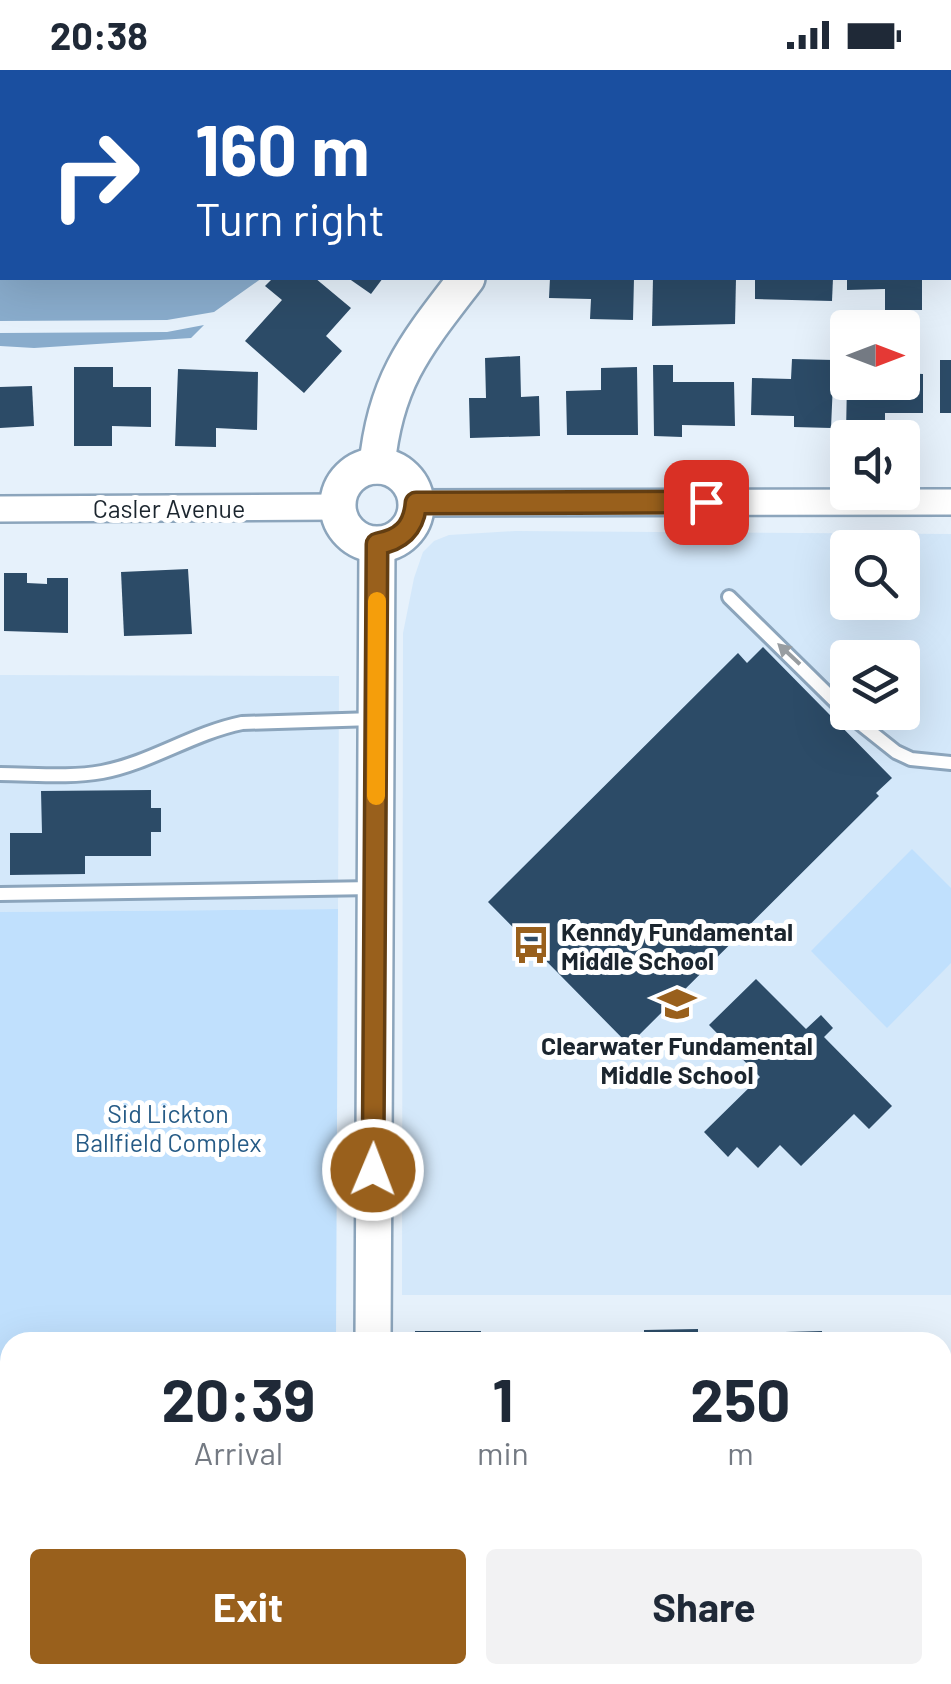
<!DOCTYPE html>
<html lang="en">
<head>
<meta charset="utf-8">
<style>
	:root { --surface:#fff; --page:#f2f2f3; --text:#1f2937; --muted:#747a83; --accent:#99601c }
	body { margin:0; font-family:Barlow,sans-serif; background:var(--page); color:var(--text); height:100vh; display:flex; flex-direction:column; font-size:38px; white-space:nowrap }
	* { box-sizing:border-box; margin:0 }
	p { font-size:32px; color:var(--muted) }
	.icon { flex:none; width:55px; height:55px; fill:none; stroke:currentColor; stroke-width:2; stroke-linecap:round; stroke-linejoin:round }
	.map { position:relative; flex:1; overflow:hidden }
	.side { position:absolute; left:0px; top:1262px; width:952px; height:352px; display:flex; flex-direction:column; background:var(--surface); border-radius:30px 30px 0 0; box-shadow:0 10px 40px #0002 }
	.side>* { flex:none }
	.banner { position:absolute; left:0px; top:0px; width:952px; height:210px; box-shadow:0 10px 40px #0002; background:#1a4fa0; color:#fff; overflow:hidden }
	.needle { width:65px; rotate:90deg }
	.fabs { position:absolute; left:830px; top:240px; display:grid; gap:20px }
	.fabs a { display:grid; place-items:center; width:90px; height:90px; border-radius:10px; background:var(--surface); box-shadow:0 10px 40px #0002; font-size:50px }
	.pin { position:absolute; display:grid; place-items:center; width:85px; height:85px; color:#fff; margin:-42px; border-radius:20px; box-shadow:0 5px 15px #0006 }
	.me { position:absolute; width:110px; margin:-55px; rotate:1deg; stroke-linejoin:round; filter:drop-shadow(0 0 8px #0008) }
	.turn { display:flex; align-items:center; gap:35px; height:210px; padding:0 30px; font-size:45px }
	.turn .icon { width:130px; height:130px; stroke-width:2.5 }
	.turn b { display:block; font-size:70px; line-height:85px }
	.eta { display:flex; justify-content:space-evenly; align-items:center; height:170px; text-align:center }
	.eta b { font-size:60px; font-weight:700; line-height:70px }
	.cta { display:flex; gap:20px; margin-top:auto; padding:20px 30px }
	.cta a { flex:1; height:115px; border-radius:10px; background:var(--accent); color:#fff; font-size:40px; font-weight:700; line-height:115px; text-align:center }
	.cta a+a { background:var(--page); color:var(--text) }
	.status { display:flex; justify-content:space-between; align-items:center; height:70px; padding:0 50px; background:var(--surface); direction:ltr }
	.status svg { height:28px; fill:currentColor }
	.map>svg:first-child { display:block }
	.built { fill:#d4e8fa; fill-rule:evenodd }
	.green { fill:#c0e0fd }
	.water { fill:#89accc }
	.building { fill:#2c4b67 }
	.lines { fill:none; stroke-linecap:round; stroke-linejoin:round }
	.lane-casing { stroke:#8ca5bc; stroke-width:18 }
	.street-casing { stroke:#8ca5bc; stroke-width:30 }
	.secondary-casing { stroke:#8ca5bc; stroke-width:40 }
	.path { stroke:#7a848e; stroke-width:5; stroke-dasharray:8 5; stroke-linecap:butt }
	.lane { stroke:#fff; stroke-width:12 }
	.street { stroke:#fff; stroke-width:25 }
	.secondary { stroke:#fff; stroke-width:35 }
	.oneway { fill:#989da1 }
	.route-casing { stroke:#633e12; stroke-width:25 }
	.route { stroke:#99601c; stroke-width:18 }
	.slow { stroke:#f59e0b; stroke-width:18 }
	.labels { text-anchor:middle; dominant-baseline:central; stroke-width:10; stroke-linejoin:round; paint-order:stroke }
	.street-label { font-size:25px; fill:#1b252e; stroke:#fff }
	.poi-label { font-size:25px; font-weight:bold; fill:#1b252e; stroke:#fff; text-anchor:start }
	.park-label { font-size:25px; fill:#265b86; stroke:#fff }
</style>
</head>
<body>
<div class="status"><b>20:38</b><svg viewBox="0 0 49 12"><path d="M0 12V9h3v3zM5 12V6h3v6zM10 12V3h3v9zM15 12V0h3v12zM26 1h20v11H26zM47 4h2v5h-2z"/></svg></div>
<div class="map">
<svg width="951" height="1614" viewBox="0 0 951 1614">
	<rect width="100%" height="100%" fill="#e6f1fb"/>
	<!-- built -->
	<g class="built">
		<path d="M 515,461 L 951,464 L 951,1225 L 402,1225 L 403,563 L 414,508 L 423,482 L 434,471 L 449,465 ZM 848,478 L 902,478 L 902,532 L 848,532 ZM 848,588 L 902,588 L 902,642 L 848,642 Z"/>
		<path d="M 0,605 L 339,606 L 338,839 L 0,842 Z"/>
	</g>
	<!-- green -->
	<g class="green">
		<path d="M 912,779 L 951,818 L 951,893 L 887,958 L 811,881 Z"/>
		<path d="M 338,839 L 336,1272 L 10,1272 L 10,1349 L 0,1350 L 0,842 Z"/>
	</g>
	<!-- water -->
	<g class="water">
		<path d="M 0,0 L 358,0 L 358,2 L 2,2 L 2,208 L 262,208 L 214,242 L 167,250 L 0,251 Z"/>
		<path d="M 204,255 L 191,268 L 34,278 L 0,276 L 0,263 L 167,262 Z"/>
	</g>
	<!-- building -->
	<g class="building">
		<path d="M 273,208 L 315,208 L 351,238 L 326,266 L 342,281 L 304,323 L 245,271 L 282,230 L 265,216 Z"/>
		<path d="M 348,208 L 383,208 L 371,224 Z"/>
		<path d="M 550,208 L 634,208 L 633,250 L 590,249 L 591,229 L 549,228 Z"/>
		<path d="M 653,208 L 736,208 L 735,254 L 652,256 Z"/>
		<path d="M 755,208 L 833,208 L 832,231 L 755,229 Z"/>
		<path d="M 847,208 L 922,208 L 922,240 L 885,240 L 885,219 L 847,220 Z"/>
		<path d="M 520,286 L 521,327 L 539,326 L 540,366 L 470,368 L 469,328 L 486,328 L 485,288 Z"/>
		<path d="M 792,289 L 834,290 L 831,358 L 794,357 L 794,346 L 751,345 L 752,308 L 791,309 Z"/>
		<rect x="940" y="290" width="11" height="53"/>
		<path d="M 653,295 L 673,295 L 673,312 L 734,312 L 735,356 L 682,355 L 682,367 L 654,366 Z"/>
		<path d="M 74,297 L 113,297 L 113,317 L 151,317 L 151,357 L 112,356 L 112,376 L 74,376 Z"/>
		<path d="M 637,297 L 638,365 L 567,365 L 566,321 L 601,320 L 601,298 Z"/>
		<path d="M 178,299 L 258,302 L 257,360 L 216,358 L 216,377 L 175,376 Z"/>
		<path d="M 902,303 L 923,304 L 923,343 L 885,343 L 885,363 L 846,363 L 847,312 L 902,312 Z"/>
		<path d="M 32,316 L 34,356 L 0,358 L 0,317 Z"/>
		<path d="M 188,499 L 192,564 L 124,566 L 121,502 Z"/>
		<path d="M 4,503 L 27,503 L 27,513 L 47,514 L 47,508 L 68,508 L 68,563 L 4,561 Z"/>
		<path d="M 763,577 L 892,708 L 876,723 L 879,726 L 629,975 L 488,832 L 738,583 L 747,593 Z"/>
		<path d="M 151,720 L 151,738 L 161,738 L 161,762 L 151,762 L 151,786 L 85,786 L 85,804 L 10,805 L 10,763 L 42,763 L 41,721 Z"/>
		<path d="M 756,909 L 806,959 L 821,945 L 833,958 L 824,967 L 892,1036 L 869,1059 L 854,1044 L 801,1096 L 780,1075 L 758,1098 L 737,1077 L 728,1087 L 704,1062 L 760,1007 L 709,955 Z"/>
		<path d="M 698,1259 L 698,1272 L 644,1272 L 644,1260 Z"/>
		<rect x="415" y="1261" width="66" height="11"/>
		<path d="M 822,1261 L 822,1272 L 785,1272 L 785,1262 Z"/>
		<rect x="942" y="1447" width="9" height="44"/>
		<path d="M 0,1473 L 10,1481 L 10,1607 L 3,1614 L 0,1614 Z"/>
		<path d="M 942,1573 L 951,1573 L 951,1613 L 936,1613 L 935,1605 L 942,1605 Z"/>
		<path d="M 429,1605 L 487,1605 L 486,1614 L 429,1614 Z"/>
		<path d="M 513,1605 L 583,1605 L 583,1614 L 512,1614 Z"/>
		<rect x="593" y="1605" width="74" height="8"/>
		<path d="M 680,1605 L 754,1605 L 754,1614 L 680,1612 Z"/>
		<rect x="766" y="1605" width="69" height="9"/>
		<rect x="852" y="1605" width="67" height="9"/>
	</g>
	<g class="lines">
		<!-- lane casing -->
		<g class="lane-casing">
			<g id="lane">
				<path d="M 729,527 L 847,643 L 896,682 L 911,689 L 951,693"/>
				<path d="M 0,704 C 33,704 69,708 102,702 C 150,693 193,663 242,653 L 374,649"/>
				<path d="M 0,824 L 374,818"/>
				<path d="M 137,1605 L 139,1614"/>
				<path d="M 204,1605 L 239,1614"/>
				<path d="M 58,1614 L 69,1605"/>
			</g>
		</g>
		<!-- street casing -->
		<g class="street-casing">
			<g id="street">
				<path d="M 950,107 L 951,107"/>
				<path d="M 416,433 L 951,432"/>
				<path d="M 0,439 L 338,437"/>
				<path d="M 942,1385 L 951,1386"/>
			</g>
		</g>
		<!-- secondary casing -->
		<g class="secondary-casing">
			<g id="secondary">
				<path d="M 543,2 L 543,0"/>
				<circle cx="377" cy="435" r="39"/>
				<path d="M 377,396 C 385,310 417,273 467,208"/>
				<path d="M 373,1272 L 377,475"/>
				<path d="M 0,1392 L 10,1392"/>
				<path d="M 384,1614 L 384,1605"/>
			</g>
		</g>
		<!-- path -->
		<path class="path" d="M 0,1320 L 10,1319"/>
		<!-- lane -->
		<use href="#lane" class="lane"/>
		<!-- street -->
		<use href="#street" class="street"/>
		<!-- secondary -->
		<use href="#secondary" class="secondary"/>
	</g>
	<!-- one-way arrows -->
	<defs><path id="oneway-solid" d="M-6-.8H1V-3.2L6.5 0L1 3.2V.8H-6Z" transform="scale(2.5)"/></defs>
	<use class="oneway" href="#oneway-solid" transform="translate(789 584) rotate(-137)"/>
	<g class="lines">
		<!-- route casing -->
		<g class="route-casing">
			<path id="route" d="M 373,1100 L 377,474 C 401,470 414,458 416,433 L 706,432"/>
		</g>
		<!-- route -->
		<use href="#route" class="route"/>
		<!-- slow -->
		<path class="slow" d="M 376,726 L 377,531"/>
	</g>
	<!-- icons -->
	<defs>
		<g id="bus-bare" transform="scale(3)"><path d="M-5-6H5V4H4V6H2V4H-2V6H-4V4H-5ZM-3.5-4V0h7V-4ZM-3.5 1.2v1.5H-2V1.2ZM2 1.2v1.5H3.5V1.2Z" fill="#99601c" stroke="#fff" stroke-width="2.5" paint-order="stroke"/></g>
		<g id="school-bare" transform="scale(3)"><path d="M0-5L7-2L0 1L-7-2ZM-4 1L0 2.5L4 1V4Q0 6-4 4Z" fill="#99601c" stroke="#fff" stroke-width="2.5" paint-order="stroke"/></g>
	</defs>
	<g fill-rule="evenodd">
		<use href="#bus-bare" x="531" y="875"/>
		<use href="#school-bare" x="677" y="934"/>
	</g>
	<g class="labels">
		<!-- street labels -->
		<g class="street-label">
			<text x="169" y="438">Casler Avenue</text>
		</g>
		<!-- poi labels -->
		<g class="poi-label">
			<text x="561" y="861">Kenndy Fundamental<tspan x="561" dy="29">Middle School</tspan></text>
			<text x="677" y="975" text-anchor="middle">Clearwater Fundamental<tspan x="677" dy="29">Middle School</tspan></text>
		</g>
		<!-- park labels -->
		<g class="park-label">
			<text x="168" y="1043">Sid Lickton<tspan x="168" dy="29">Ballfield Complex</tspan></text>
		</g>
	</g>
</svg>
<div class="fabs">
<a><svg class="needle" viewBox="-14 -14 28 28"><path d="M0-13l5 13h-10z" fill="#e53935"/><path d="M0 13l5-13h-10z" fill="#747a83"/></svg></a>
<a><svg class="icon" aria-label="sound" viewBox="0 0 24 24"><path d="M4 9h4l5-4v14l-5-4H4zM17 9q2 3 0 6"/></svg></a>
<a><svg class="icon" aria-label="search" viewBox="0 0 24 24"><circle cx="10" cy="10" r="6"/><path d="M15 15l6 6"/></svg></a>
<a><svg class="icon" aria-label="layers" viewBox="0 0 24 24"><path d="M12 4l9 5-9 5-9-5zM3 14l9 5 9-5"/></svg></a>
</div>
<div class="pin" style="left:706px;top:432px;background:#d93025"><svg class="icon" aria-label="arrive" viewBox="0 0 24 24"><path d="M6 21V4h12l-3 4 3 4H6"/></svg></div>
<svg class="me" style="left:373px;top:1100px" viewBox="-20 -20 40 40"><circle r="17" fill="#99601c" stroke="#fff" stroke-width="3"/><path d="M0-11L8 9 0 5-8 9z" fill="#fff"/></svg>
<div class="banner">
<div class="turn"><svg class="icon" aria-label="right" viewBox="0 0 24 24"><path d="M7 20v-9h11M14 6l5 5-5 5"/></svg><div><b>160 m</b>Turn right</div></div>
</div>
<section class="side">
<div class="eta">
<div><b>20:39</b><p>Arrival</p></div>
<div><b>1</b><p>min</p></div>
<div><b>250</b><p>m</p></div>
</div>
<div class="cta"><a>Exit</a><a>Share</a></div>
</section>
</div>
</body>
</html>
